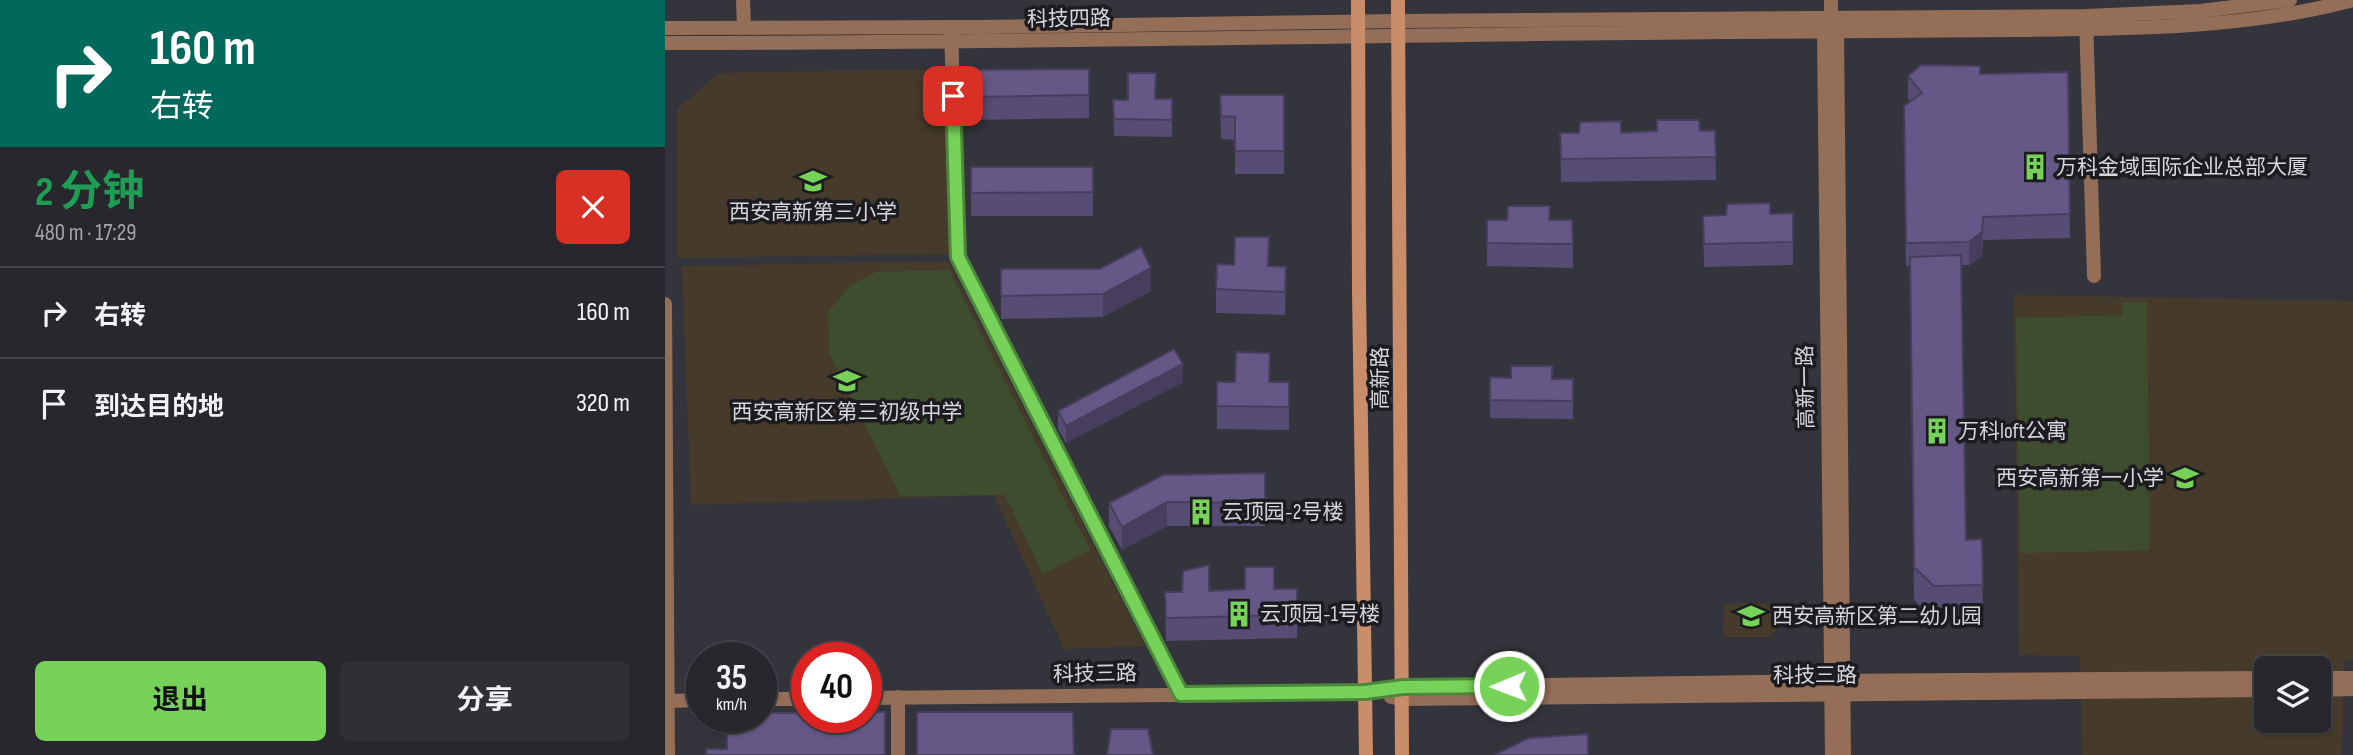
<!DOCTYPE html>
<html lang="zh">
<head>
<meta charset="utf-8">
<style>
	:root { --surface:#27272d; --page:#2f2f35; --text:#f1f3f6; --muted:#a4a5aa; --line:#434449; --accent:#77d259 }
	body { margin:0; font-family:"Sofia Sans Condensed","Noto Sans SC",sans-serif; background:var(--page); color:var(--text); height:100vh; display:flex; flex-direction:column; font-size:26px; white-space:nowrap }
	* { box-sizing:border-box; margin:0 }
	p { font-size:23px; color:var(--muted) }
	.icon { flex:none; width:38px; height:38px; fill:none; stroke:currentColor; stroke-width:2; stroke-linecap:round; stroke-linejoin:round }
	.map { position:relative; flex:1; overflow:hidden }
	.sheet { display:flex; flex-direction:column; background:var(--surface); width:665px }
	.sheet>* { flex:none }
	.hud { background:#00695c; color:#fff; overflow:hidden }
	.buttons { position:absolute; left:1589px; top:656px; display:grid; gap:14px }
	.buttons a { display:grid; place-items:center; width:77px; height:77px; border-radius:10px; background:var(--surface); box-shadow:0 2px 5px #0004,0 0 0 2px var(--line); font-size:35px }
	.speed { position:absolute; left:21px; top:642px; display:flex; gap:14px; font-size:35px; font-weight:700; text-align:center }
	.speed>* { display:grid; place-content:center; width:91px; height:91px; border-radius:50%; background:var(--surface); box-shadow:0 2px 5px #0004,0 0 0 2px var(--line); line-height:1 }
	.speed small { font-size:18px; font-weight:400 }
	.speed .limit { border:10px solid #d22; background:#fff; color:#111 }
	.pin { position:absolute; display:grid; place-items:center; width:60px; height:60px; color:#fff; margin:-30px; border-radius:14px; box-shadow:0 4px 10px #0006 }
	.me { position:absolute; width:77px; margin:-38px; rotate:269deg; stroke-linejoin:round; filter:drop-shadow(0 0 5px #0008) }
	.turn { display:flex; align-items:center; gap:24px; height:147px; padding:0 35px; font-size:32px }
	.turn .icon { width:91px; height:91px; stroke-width:2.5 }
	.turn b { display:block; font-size:49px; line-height:60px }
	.round { display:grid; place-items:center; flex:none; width:74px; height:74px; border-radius:10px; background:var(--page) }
	.head { display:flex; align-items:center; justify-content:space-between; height:119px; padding:0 35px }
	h1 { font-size:42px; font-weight:700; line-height:52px; color:#1e9e55 }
	.primary-button { display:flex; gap:14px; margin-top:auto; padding:14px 35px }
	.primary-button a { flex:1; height:80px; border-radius:10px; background:var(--accent); color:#111; font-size:28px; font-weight:700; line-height:80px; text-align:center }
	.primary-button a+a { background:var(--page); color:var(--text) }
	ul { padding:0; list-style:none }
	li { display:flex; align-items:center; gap:21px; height:91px; padding:0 35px; border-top:2px solid var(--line) }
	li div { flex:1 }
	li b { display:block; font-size:26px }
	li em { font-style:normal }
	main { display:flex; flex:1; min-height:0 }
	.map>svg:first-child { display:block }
	.education { fill:#463b2b; fill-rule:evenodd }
	.green { fill:#3e4d2d }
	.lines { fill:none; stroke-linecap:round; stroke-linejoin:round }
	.minor { stroke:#956e58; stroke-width:14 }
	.tertiary { stroke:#956e58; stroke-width:14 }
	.secondary { stroke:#ca8d69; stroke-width:14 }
	.wall { fill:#574c73 }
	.shaded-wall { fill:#473e5e }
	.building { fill:#655886; stroke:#473e5e; stroke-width:2 }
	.route-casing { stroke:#4d883a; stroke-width:18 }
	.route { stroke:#77d259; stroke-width:12 }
	.labels { text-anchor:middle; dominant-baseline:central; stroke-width:7; stroke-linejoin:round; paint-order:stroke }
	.street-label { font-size:21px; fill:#d7d6db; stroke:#1c1c20 }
	.poi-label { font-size:21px; fill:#d7d6db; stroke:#1c1c20; text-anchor:start }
</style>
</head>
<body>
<main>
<section class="sheet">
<div class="hud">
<div class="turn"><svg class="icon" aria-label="right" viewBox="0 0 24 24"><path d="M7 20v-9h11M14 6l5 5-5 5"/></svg><div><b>160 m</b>右转</div></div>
</div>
<div class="head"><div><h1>2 分钟</h1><p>480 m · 17:29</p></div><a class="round" style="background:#d93025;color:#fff"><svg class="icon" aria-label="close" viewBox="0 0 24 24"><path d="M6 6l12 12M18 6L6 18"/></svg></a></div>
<ul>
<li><svg class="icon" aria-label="right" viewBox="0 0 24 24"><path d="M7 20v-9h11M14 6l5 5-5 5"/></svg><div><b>右转</b></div><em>160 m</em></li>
<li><svg class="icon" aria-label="arrive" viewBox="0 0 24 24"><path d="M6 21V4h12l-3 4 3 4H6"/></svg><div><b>到达目的地</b></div><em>320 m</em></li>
</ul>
<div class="primary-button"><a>退出</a><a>分享</a></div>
</section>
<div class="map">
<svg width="1688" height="755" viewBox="0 0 1688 755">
	<rect width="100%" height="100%" fill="#34343c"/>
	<!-- education -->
	<g class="education">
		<path d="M 280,69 L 285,254 L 12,258 L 12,109 L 54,73 Z"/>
		<path d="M 283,261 L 480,646 L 399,649 L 329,495 L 26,505 L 17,266 Z"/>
		<path d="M 1349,295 L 1688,301 L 1688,660 L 1679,661 L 1677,755 L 1417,755 L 1415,656 L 1354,655 ZM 1601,668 L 1654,668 L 1654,721 L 1601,721 Z"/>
		<path d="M 1113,603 L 1114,627 L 1106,637 L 1058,637 L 1059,604 Z"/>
	</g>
	<!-- green -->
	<g class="green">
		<path d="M 284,270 L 425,550 L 378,574 L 340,495 L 236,496 L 164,352 L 163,312 L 186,285 L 211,272 Z"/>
		<path d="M 1458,302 L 1482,302 L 1485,550 L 1355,553 L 1351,318 L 1457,315 Z"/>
	</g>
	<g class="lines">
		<!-- minor -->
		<g class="minor">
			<path d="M 78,0 L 79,27"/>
			<path d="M 1421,18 L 1429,276"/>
			<path d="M 286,29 L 293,257 L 516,694"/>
			<path d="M 233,697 L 233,755"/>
		</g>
		<!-- tertiary -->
		<g class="tertiary">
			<path d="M 1166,0 L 1166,20 L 1172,31 L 1179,755"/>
			<path d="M 1164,24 L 1159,32 L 1167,755"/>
			<path d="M 0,28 L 310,27 L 733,21 L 1421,16 L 1535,11 L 1625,0"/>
			<path d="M 0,43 C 354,43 708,35 1062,32 C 1158,31 1254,30 1350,30 C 1461,29 1581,29 1688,0"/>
			<path d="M 0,304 L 3,755"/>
			<path d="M 1654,678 L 1688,678"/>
			<path d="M 1654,690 L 1688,689"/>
			<path d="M 726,697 L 736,699 L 1601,690"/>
			<path d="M 201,698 L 700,693 L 738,687 L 1165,681 L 1601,678"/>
			<path d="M 96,699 L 142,699"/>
			<path d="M 3,701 L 37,700"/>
		</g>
		<!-- secondary -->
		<g class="secondary">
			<path d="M 693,0 L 694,291 L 701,755"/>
			<path d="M 733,0 L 737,755"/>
		</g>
	</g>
	<!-- wall -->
	<g class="wall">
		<path d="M 424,69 L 424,118 L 304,120 L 304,70 Z"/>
		<path d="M 1403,72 L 1405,238 L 1318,240 L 1317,256 L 1304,265 L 1296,265 L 1301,540 L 1317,539 L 1318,619 L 1269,620 L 1249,600 L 1245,266 L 1241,266 L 1239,129 L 1245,101 L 1243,99 L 1243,76 Z"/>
		<path d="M 555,95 L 619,95 L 619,174 L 570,174 L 570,140 L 556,139 Z"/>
		<path d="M 507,99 L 507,137 L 449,136 L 448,100 Z"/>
		<path d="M 1050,130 L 1051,180 L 896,182 L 895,133 Z"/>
		<rect x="306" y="167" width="122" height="49"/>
		<path d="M 1128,213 L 1128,265 L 1039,267 L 1038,216 Z"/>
		<path d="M 822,220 L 885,220 L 908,244 L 908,268 L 822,266 Z"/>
		<path d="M 603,266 L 621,267 L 620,315 L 551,313 L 551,289 Z"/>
		<path d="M 336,269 L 486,291 L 438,317 L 336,319 Z"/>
		<path d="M 825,377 L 908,379 L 908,419 L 825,418 Z"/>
		<path d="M 518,382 L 401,443 L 393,429 L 393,411 Z"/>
		<path d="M 552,382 L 624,382 L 624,430 L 552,429 Z"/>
		<path d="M 600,473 L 600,526 L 502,526 L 457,550 L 444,526 L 444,503 Z"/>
		<path d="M 632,589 L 632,638 L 501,641 L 500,592 Z"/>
	</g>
	<!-- shaded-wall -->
	<g class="shaded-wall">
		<path d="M 1318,217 L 1317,256 L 1304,265 L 1304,242 Z"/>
		<path d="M 486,268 L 486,291 L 438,317 L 438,294 Z"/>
		<path d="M 518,364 L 518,382 L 401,443 L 401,426 Z"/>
		<path d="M 502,502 L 502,526 L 457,550 L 457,527 Z"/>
	</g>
	<!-- building -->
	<g class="building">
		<path d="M 1256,65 L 1315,66 L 1315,74 L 1403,72 L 1405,214 L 1318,217 L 1317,232 L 1304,242 L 1241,243 L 1239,106 L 1257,93 L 1243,76 Z"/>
		<path d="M 424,69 L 424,95 L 304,97 L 304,70 Z"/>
		<path d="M 463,73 L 491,73 L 490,99 L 507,99 L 507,120 L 449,119 L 448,100 L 463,100 Z"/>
		<path d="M 555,95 L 619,95 L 619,151 L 570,151 L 570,117 L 556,116 Z"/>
		<path d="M 992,120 L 1034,120 L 1035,131 L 1050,130 L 1051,157 L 896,159 L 895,133 L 914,133 L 915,122 L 956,121 L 956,133 L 992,131 Z"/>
		<path d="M 306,167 L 428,167 L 428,192 L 306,193 Z"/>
		<path d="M 1105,203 L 1105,214 L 1128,213 L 1128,242 L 1039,244 L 1038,216 L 1061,215 L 1062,204 Z"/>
		<path d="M 843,206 L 885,206 L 884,220 L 907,220 L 908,244 L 822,243 L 822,220 L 842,220 Z"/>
		<path d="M 570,237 L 604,237 L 603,266 L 621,267 L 620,292 L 551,289 L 552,264 L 569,265 Z"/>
		<path d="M 476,247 L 486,268 L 438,294 L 336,296 L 336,269 L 435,269 Z"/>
		<path d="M 1296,255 L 1301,540 L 1317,539 L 1318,585 L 1269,586 L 1249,567 L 1245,257 Z"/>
		<path d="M 509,349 L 518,364 L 401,426 L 393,411 Z"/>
		<path d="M 571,352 L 605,353 L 604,382 L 624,382 L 624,407 L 552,406 L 552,382 L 570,382 Z"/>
		<path d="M 846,366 L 887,366 L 887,379 L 908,379 L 908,401 L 825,400 L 825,377 L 846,378 Z"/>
		<path d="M 600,473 L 600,503 L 502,502 L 457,527 L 444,503 L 498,475 Z"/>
		<path d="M 544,565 L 544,591 L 580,589 L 580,567 L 609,567 L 609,589 L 632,589 L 632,615 L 501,618 L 500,592 L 517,592 L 518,571 Z"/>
		<path d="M 201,712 L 220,712 L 220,755 L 41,755 L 41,749 L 62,749 L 62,718 L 96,718 L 96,713 L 142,713 L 142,718 L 201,718 Z"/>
		<path d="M 252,712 L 408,712 L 409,755 L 252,755 Z"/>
		<path d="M 446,729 L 483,729 L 488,755 L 442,755 Z"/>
		<path d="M 923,734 L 923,755 L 829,755 L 864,738 Z"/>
	</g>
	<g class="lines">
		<!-- route casing -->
		<g class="route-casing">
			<path id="route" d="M 288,96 L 293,257 L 516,694 L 700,692 L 738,687 L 844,686"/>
		</g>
		<!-- route -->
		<use href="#route" class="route"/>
	</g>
	<!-- icons -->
	<defs>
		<g id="building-bare" transform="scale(2.1)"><path d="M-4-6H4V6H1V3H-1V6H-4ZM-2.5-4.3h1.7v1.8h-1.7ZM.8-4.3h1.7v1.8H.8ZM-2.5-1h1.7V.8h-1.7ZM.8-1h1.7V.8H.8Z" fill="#77d259" stroke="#1c1c20" stroke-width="2.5" paint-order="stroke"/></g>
		<g id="school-bare" transform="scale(2.1)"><path d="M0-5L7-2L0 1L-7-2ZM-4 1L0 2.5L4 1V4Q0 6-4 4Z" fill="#77d259" stroke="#1c1c20" stroke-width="2.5" paint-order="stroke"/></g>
	</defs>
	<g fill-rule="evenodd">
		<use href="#building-bare" x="1370" y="167"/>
		<use href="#school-bare" x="148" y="181"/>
		<use href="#school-bare" x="182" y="381"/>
		<use href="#building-bare" x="1272" y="431"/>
		<use href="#school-bare" x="1520" y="478"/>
		<use href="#building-bare" x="536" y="512"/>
		<use href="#building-bare" x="574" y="614"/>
		<use href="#school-bare" x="1086" y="616"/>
	</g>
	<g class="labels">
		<!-- street labels -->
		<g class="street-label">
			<text transform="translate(404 19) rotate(-1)">科技四路</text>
			<text transform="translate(715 378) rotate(-90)">高新路</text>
			<text transform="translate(1141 387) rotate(-91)">高新一路</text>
			<text transform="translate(430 674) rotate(-1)">科技三路</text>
			<text x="1150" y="675">科技三路</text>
		</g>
		<!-- poi labels -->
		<g class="poi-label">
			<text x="1391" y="167">万科金域国际企业总部大厦</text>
			<text x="148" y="212" text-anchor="middle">西安高新第三小学</text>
			<text x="182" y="412" text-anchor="middle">西安高新区第三初级中学</text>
			<text x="1293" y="431">万科loft公寓</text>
			<text x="1499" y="478" text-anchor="end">西安高新第一小学</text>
			<text x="557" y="512">云顶园-2号楼</text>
			<text x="595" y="614">云顶园-1号楼</text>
			<text x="1107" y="616">西安高新区第二幼儿园</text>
		</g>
	</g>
</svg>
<div class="buttons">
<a><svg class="icon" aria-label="layers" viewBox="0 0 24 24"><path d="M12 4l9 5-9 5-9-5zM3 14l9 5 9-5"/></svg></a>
</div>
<div class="speed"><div>35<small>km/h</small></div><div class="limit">40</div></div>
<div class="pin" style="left:288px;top:96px;background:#d93025"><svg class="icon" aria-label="arrive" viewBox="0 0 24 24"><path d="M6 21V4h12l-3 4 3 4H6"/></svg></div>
<svg class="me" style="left:844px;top:686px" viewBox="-20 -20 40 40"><circle r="17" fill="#77d259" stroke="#fff" stroke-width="3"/><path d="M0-11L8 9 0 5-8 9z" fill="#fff"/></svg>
</div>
</main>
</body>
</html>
